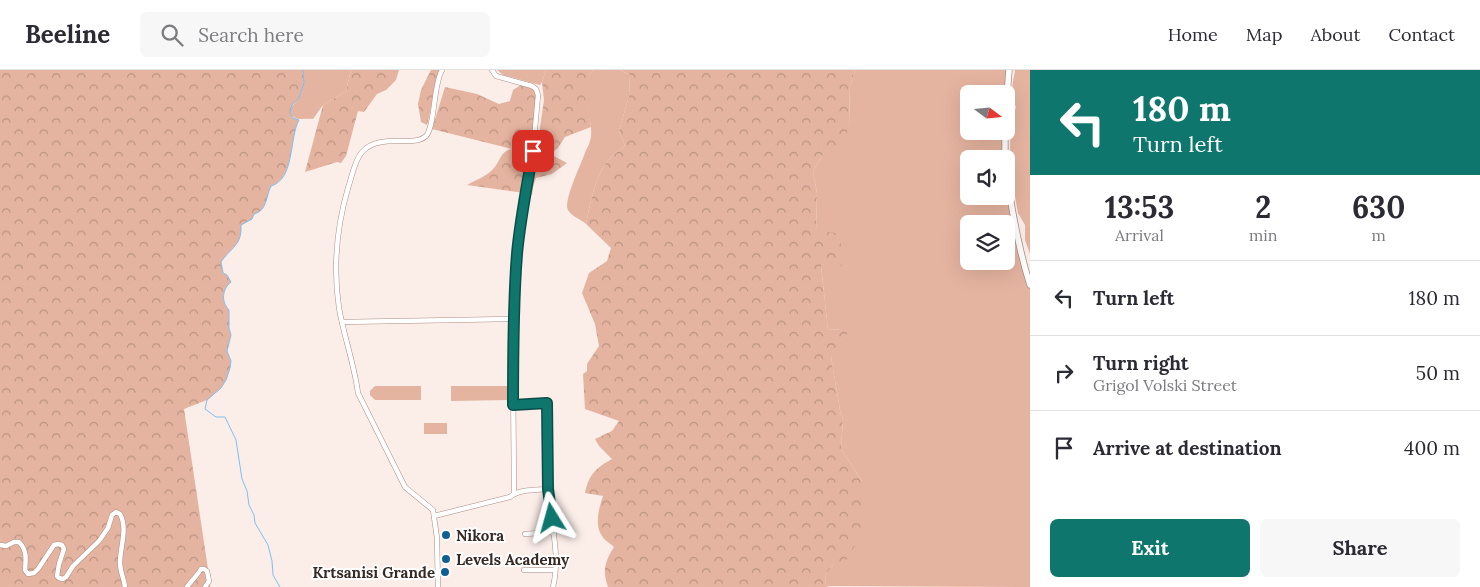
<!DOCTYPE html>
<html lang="en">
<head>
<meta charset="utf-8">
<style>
	:root { --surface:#fff; --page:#f7f7f7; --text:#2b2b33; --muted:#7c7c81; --line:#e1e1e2; --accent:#0f766e }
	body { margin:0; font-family:Lora,serif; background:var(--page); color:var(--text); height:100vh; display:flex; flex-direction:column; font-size:19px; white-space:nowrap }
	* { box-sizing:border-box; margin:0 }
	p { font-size:16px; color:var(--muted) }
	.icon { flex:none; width:28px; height:28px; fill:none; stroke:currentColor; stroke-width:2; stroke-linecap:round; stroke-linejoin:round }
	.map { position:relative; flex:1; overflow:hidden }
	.panel { display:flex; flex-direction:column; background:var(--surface); width:450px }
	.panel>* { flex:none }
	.guide { background:#0f766e; color:#fff; overflow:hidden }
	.needle { width:32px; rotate:106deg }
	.buttons { position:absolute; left:960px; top:15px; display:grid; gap:10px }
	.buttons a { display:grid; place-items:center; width:55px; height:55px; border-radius:8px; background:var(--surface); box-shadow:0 5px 20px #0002; font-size:25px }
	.pin { position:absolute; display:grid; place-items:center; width:42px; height:42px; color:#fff; margin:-21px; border-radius:10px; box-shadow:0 2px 8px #0006 }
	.me { position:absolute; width:55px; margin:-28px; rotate:352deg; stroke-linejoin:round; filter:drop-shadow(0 0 4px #0008) }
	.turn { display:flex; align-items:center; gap:18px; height:105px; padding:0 20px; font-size:22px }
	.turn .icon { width:65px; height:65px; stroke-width:2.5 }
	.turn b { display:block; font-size:35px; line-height:42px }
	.eta { display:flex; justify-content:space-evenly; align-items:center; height:85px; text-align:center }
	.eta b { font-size:30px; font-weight:800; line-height:35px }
	.button { display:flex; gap:10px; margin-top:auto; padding:10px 20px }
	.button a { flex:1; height:58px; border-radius:8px; background:var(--accent); color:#fff; font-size:20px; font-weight:800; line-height:58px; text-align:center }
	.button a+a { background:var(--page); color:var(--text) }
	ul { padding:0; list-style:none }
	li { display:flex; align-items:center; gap:15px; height:75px; padding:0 20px; border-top:1px solid var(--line) }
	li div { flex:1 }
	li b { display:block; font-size:19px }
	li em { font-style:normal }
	header { display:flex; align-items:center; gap:30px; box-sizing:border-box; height:70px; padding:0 25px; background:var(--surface); border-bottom:1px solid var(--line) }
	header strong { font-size:24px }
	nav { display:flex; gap:28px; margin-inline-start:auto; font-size:18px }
	.search { width:350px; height:45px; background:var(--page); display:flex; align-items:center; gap:12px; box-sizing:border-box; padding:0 18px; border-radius:8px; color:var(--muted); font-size:19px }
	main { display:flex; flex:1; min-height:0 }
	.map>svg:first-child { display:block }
	.green { fill:#e5b4a0; fill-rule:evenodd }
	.forest { fill:url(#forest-crowns) }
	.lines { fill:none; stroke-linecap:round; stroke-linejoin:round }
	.stream { stroke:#7bc0f7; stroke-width:1 }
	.minor-casing { stroke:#ac8d82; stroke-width:5.5 }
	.major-casing { stroke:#ac8d82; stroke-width:7 }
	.minor { stroke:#fff; stroke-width:4.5 }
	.major { stroke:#fff; stroke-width:5.5 }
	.route-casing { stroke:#0a4d48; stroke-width:12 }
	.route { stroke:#0f766e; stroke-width:9 }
	.poi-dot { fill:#105f92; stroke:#fff; stroke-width:2 }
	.labels { text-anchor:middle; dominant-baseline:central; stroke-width:4; stroke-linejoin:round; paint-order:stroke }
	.poi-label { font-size:15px; font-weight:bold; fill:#372a25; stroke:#fff; text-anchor:start }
</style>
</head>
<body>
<header>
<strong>Beeline</strong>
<div class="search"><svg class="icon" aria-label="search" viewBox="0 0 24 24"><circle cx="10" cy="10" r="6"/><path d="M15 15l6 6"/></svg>Search here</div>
<nav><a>Home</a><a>Map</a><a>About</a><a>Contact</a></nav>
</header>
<main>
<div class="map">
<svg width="1030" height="517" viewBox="0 0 1030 517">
	<defs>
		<pattern id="forest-crowns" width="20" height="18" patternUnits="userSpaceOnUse" patternTransform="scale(1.25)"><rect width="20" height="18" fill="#e5b4a0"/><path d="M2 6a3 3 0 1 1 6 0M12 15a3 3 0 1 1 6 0" fill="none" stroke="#ba9382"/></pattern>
	</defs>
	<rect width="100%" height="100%" fill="#fbede8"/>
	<!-- green -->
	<g class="green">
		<path d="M 303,0 L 351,0 L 346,21 L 323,35 L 313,49 C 303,48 296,52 290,43 C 292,34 293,36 298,29 C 303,21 303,9 303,0 Z"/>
		<path d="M 497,0 L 546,0 L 542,12 L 540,15 L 503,5 Z"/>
		<path d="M 593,0 L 620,0 L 630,5 L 629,26 L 619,61 L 625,75 C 619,81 610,87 605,94 C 594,112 590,134 586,154 C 581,149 572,147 568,140 C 563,130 582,93 586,80 C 598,63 587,37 578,21 Z"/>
		<path d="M 855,0 L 1010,0 L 1006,53 L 1006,24 L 969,24 L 969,61 L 1006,61 L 1005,89 L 969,89 L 969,126 L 1006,126 L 1006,95 L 1015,155 L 1030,218 L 1030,517 L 826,516 L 825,505 L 834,494 L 862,411 L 841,379 L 843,349 L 840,340 L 831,287 L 843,268 L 843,259 L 828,260 L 821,196 L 826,192 L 816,161 L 817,123 L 813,101 L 824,83 L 849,56 L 850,16 ZM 969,154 L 1006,154 L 1006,191 L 969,191 Z"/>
		<path d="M 1015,0 L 1030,0 L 1030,184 L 1025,170 L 1025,155 L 1018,143 L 1014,121 L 1014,102 L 1010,85 L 1011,44 L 1014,43 L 1016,37 C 1009,26 1013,13 1015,0 Z"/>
		<path d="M 375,316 L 421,316 L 421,330 L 375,330 L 370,325 L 370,321 Z"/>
		<path d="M 451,316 L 507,316 L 508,330 L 451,331 Z"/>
		<rect x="424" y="353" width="23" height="11"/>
	</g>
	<!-- forest -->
	<g class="forest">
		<path d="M 0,0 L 303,0 L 304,13 L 299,28 L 292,35 L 290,43 L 293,48 L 299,50 C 289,68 295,108 271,116 C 266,126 267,141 254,144 L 252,149 L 241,155 C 242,176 231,177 221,192 L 223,203 L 227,205 L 231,212 C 222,219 221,232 229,240 L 229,258 L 231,265 L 227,281 L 231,291 L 230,298 L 226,310 L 221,318 L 207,330 L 184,339 L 208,499 L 211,507 L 210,517 L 0,517 Z"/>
		<path d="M 351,0 L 399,0 L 396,10 L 386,20 L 377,24 L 364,42 L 358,41 L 346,86 L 341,93 L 337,92 L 305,102 L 323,35 L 346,21 Z"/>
		<path d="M 431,0 L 440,0 C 433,18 432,37 427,55 L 421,52 L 418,34 L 421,20 Z"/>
		<path d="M 546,0 L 593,0 L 579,21 L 586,29 L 585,33 L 589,45 L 591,57 L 565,67 L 558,78 L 550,84 L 567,93 L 552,104 L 536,108 L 533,117 L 532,125 L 530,124 L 544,30 L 542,12 Z"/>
		<path d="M 620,0 L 855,0 L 850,16 L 849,56 L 843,75 L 824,83 L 813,101 L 817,123 L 816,160 L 836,163 L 845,183 L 842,196 L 826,193 L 821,196 L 828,260 L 843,259 L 850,262 L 843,267 L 848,268 L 850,278 L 841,278 L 839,286 L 831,287 L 840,340 L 843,349 L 841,379 L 862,411 L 864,442 L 861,465 L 844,494 L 834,494 L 825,505 L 826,516 L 830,517 L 608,517 C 602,501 605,491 614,477 C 611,474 604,470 602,466 C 594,455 599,438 603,426 L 585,423 C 589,404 596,398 612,389 L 599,376 L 595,369 L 612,361 L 619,351 L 585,339 L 583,304 L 587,301 L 587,294 L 599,276 L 595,254 L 582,223 L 589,203 L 607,191 L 611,178 L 586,154 C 590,134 594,112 605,94 C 610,87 619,81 625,75 L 619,61 L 629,26 L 630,5 Z"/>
		<path d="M 521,15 L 536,19 L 537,39 L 533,81 L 519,80 L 528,85 L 524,123 L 467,115 C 475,110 488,106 494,98 C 501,90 500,81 512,79 L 432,59 L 445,17 L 477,24 L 499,34 L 510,31 L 513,20 Z"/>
	</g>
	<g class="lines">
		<!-- stream -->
		<path class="stream" d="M 280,517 L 273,505 L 272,491 L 268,475 L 255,453 L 254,445 L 249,435 L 247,421 L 242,409 L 236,370 L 225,347 L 216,347 L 205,339 L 207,330 L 221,318 L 226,310 L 230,298 L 231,291 L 227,281 L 231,265 L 229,258 L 229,240 C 221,232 222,219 231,212 L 227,205 L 223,203 L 221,192 C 231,177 242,176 241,155 L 252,149 L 254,144 C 267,141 266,126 271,116 C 295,109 289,68 299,50 L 293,48 L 290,43 L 292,35 L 299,28 L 304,13 L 303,0"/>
		<!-- minor casing -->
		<g class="minor-casing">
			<g id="minor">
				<path d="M 492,0 L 496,6 L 532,16 L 536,19 L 538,25 L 533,81 L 521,153 L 517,186 L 513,295 L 514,424"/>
				<path d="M 342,252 L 514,249"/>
				<path d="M 513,335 L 547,333 C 547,361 546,390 548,418 C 550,451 561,484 553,517"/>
				<path d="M 434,446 L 510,427 C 519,419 536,420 548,419"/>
				<path d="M 525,464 L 554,462"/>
				<path d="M 0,475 L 6,476 L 14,472 L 19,472 C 27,480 26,489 25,500 L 28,504 L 34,503 L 38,499 L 54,475 L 58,474 L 62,475 L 64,479 L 59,494 L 57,506 L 59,508 L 63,509 L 66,507 L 73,496 L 99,471 L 108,458 L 112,445 L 116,442 L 120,444 C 128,458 120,477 120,493 C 120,501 124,509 125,517"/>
				<path d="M 524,500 L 555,500"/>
				<path d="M 187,517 C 191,511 197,506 201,499 L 204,499 L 207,501 L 209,511 L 205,517"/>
				<path d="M 438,517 L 437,468 L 433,440 L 405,417 L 358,323 C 354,293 344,267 339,238 C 333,198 337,156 348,118 C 352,107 354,91 362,82 C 380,62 414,78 426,66 C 435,57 433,15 442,0"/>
			</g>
		</g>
		<!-- major casing -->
		<g class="major-casing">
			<g id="major">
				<path d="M 1006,39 L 1009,0"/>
				<path d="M 1005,61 L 1005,89"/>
				<path d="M 1006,98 C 1011,137 1018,177 1030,215"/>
			</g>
		</g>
		<!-- minor -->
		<use href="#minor" class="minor"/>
		<!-- major -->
		<use href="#major" class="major"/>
	</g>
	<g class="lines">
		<!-- route casing -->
		<g class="route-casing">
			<path id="route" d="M 533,81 C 527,116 520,150 517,184 C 513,234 513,285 513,335 L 547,333 L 548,419 L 552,448"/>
		</g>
		<!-- route -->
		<use href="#route" class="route"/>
	</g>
	<!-- markers -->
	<g class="poi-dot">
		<circle cx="446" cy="465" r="5"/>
		<circle cx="446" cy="489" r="5"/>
		<circle cx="445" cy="502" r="5"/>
	</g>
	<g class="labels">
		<!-- poi labels -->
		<g class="poi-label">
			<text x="456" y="465">Nikora</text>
			<text x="456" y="489">Levels Academy</text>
			<text x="435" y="502" text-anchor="end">Krtsanisi Grande</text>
		</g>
	</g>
</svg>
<div class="buttons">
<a><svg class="needle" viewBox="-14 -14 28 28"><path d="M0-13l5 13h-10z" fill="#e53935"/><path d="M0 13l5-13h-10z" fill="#7c7c81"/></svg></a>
<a><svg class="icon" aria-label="sound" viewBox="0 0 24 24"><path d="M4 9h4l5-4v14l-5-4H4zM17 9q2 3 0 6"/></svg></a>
<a><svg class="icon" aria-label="layers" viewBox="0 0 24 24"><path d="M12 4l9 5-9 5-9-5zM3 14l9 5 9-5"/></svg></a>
</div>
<div class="pin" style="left:533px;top:81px;background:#d93025"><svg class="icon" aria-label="arrive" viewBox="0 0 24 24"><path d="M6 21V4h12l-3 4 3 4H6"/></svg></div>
<svg class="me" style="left:552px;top:448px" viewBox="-20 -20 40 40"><path d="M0-17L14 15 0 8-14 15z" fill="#0f766e" stroke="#fff" stroke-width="4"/></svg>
</div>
<section class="panel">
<div class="guide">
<div class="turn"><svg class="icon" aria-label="left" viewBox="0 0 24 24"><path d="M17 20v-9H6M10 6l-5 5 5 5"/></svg><div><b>180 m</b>Turn left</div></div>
</div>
<div class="eta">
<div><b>13:53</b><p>Arrival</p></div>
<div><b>2</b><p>min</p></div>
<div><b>630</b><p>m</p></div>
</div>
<ul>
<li><svg class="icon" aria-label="left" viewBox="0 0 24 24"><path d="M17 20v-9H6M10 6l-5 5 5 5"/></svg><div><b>Turn left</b></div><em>180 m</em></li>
<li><svg class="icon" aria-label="right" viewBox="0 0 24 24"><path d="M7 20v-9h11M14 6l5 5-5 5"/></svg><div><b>Turn right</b><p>Grigol Volski Street</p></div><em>50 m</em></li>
<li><svg class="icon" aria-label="arrive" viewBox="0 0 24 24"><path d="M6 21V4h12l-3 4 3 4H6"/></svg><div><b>Arrive at destination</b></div><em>400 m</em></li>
</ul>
<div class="button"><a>Exit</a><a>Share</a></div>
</section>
</main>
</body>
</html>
